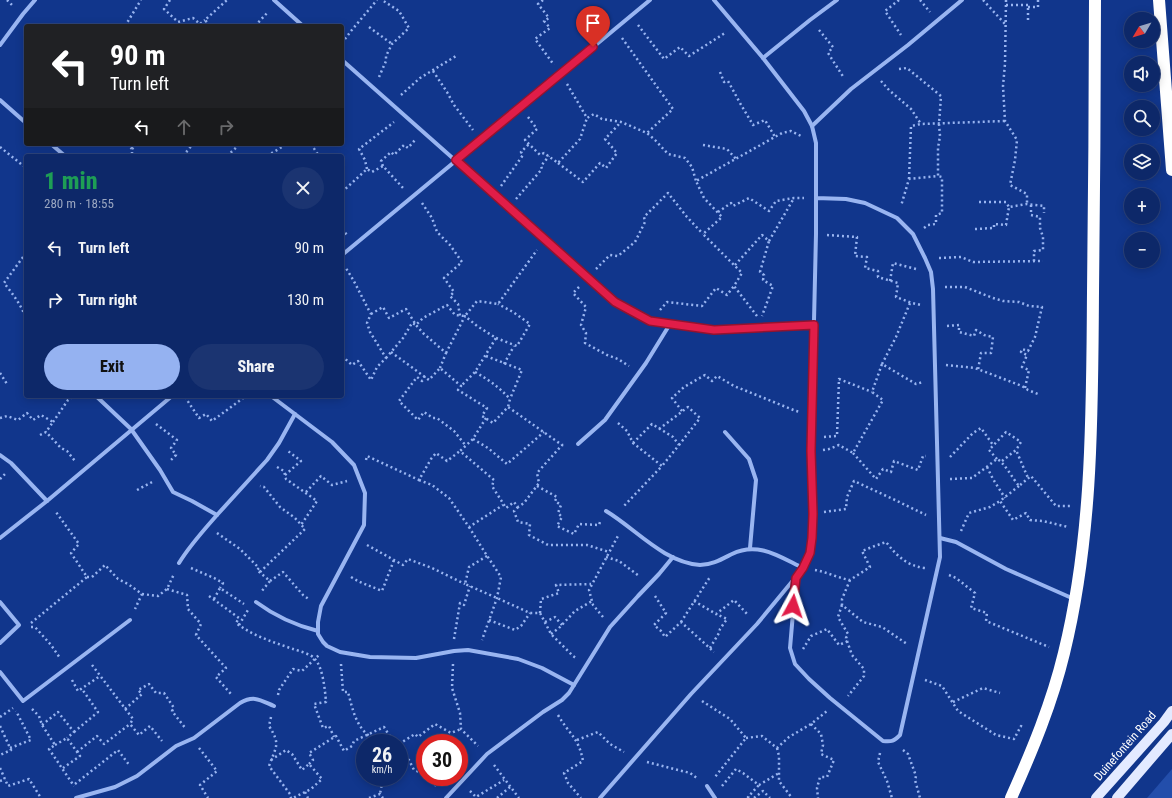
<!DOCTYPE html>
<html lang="en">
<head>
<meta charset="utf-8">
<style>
	:root { --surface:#0d2869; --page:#1b3471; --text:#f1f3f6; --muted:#9aa6c0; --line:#2d447d; --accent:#95b2f1 }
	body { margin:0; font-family:"Roboto Condensed",sans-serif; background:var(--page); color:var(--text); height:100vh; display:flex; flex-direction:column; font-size:15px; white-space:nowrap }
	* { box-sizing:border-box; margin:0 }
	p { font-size:13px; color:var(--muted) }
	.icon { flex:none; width:22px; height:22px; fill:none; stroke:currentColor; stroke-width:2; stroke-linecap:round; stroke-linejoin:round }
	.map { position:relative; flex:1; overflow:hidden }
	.drawer { position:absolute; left:24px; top:154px; width:320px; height:244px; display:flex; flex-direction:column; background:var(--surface); border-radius:4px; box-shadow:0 2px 10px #0003,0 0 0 1px var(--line) }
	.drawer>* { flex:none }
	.banner { position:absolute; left:24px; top:24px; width:320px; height:122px; border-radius:4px; box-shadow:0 2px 10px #0003,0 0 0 1px var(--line); background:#202124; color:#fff; overflow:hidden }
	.needle { width:26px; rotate:232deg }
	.buttons { position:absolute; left:1124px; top:12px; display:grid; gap:8px }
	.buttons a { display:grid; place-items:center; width:36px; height:36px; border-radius:50%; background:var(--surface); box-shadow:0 2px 10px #0003,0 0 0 1px var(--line); font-size:20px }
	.speed { position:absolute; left:356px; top:734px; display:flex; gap:8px; font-size:20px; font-weight:700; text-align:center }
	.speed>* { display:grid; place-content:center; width:52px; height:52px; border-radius:50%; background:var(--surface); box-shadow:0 2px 10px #0003,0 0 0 1px var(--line); line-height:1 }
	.speed small { font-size:10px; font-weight:400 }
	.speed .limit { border:6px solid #d22; background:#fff; color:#111 }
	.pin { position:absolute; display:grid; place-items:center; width:34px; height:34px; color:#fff; margin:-41px -17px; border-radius:50% 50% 50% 0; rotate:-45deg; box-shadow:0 0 4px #0007 }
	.pin .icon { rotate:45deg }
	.me { position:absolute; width:44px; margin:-22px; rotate:5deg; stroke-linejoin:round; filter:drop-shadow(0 0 3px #0008) }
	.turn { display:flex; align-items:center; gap:14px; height:84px; padding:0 20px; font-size:18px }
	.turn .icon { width:52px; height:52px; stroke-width:2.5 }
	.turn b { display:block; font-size:28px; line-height:34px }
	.lanes { display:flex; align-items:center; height:38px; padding:0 20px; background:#0003; justify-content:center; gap:20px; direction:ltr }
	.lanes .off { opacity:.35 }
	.round { display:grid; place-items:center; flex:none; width:42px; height:42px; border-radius:21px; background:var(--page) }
	.overview { display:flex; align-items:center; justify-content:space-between; height:68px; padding:0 20px }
	h1 { font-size:24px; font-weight:800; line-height:30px; color:#1e9e55 }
	.cta { display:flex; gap:8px; margin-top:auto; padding:8px 20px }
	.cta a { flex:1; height:46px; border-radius:24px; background:var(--accent); color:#111; font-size:16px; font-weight:800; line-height:46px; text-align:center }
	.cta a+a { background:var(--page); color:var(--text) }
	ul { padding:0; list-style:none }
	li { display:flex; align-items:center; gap:12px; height:52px; padding:0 20px }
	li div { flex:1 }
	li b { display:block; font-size:15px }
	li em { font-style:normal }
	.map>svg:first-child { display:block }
	.green { fill:#234eab }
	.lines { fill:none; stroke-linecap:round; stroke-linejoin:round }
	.path { stroke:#99b5f1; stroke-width:2.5; stroke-dasharray:2 3; stroke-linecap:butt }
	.street { stroke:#99b5f1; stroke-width:4 }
	.primary { stroke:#e3eaff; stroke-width:10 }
	.highway { stroke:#fff; stroke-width:12 }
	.route-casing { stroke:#92132f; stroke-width:10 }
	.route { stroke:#e11d48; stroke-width:7 }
	.labels { text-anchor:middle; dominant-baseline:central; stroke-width:3.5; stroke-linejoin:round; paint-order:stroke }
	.street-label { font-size:12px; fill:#fff; stroke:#11368c }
</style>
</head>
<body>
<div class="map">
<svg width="1172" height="798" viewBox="0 0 1172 798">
	<rect width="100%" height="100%" fill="#11368c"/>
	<!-- green -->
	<path class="green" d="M 1172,769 L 1172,798 L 1147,798 Z"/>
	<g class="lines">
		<!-- path -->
		<g class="path">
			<path d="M 7,0 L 13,6"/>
			<path d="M 170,0 L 164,9 L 178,22 L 193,18 L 200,24 L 205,20"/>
			<path d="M 543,0 L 538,4 L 549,18 L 544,21 L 550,28 L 535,39 L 554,65"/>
			<path d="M 899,0 L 885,11 L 901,35"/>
			<path d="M 920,0 L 930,12"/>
			<path d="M 983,0 L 1005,24"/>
			<path d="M 1006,0 L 1005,64 L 1003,86 L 1005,121 L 1017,140 L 1015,160 L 1010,185 L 1027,194 L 1027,204"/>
			<path d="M 1006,5 L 1028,5 L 1028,22"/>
			<path d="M 1028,7 L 1038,7 L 1038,0"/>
			<path d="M 638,25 L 664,59 L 680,47 L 689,56 L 725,33"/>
			<path d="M 125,26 L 141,0"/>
			<path d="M 210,26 L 205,20 L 227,0"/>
			<path d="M 255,26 L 268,12"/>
			<path d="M 369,27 L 392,44"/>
			<path d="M 819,30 L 833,47 L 828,53 L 844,78"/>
			<path d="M 622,38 L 673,109 L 647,133"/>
			<path d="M 342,43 L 351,31 L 377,0"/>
			<path d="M 899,69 L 907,68 L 941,96 L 939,124 L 940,136 L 938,148 L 938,176 L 909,179 L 901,206"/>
			<path d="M 433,71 L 447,92 L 454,105 L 473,130"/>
			<path d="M 720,72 L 724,82 L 728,81 L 740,103 L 753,125 L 765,120 L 775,137"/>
			<path d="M 379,77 L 386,61 L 386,56 L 392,44 L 409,28 L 399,11 L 382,0"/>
			<path d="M 881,81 L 889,90 L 911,109 L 921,124"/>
			<path d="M 567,84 L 587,118 L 594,114 L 602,119 L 621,122 L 647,133 L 655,140 L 668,154 L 685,158 L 692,167 L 696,181"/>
			<path d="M 401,95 L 420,78 L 456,56"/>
			<path d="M 528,117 L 537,129 L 525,140 L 540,155 L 544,153 L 558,163 L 580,139 L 587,118"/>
			<path d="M 127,144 L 132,149 L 132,153 L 136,156"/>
			<path d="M 311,144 L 319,156"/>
			<path d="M 703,145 L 727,149 L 736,159"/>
			<path d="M 0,147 L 26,168"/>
			<path d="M 132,149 L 137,144"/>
			<path d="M 183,156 L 193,144"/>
			<path d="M 227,156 L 240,144"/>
			<path d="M 267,156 L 287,144"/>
			<path d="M 558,163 L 583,182 L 600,163 L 606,168 L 617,153 L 605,139 L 621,122"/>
			<path d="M 383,166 L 381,161 L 391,152 L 394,155 L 404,145 L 408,148 L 415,140"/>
			<path d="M 367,169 L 365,160 L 359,149 L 394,122"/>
			<path d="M 909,179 L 911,126 L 921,124 L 1005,121"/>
			<path d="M 501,186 L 523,155 L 521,152 L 529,144"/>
			<path d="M 342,192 L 367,169 L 372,172 L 383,166 L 403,188"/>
			<path d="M 516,199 L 542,169 L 541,166 L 549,156"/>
			<path d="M 979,202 L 1006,202 L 1009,207"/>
			<path d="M 422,203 L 432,218 L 437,232 L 450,245 L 462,262 L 444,278 L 454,292 L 450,296 L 458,304 L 460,316"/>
			<path d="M 1031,205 L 1031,215 L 1040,217 L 1040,228 L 1043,237 L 1043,250 L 1034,251 L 1034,261"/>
			<path d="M 718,212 L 731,203 L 733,206 L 749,198 L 769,211 L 776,201 L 794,198 L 804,198"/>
			<path d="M 924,228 L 928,225 L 936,224 L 936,215 L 942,213 L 942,177 L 938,176"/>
			<path d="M 342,229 L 347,235"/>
			<path d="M 975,229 L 994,228 L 994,224 L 1006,225 L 1009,207 L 1027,204 L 1044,206 L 1044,213"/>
			<path d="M 827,235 L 857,237 L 855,256 L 867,257 L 865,268 L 878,271 L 878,277 L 898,283 L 896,297 L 912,303 L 921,305"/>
			<path d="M 769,241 L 794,198"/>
			<path d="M 26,253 L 4,283 C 13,294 21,305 26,318"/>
			<path d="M 939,258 L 961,257 L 973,262 L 1043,261"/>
			<path d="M 735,265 L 762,235 L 769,241 L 760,272 L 764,275 L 763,280 L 773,286 L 762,316"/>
			<path d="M 596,269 L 610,255 L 618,256 L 635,242 L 645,222 L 644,217 L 668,193 L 687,217 L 703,234"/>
			<path d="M 890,281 L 893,263 L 916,269"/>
			<path d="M 579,287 L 573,293 L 586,307 L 581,325 L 586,333 L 585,343 L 607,355 L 618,359 L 629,366"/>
			<path d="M 945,287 L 965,287 L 993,298 L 1003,301 L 1019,302 L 1029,306 L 1042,307 L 1035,337 L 1028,351 L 1022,349 L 1021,352 L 1027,355 L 1022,367 L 1029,370 L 1025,388"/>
			<path d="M 660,310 L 667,302 L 702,306 L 716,288 L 727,295 L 734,286"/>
			<path d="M 371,314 L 383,307 L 389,318 L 406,309 L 416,325 L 423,333 L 446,353 L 440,368"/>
			<path d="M 757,316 L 734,286 L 742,273 L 703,234 L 722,217 L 704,198 L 696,181 L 782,133 L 791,131 L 801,136"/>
			<path d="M 947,326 L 959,325 L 959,332 L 974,336 L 976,330 L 984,335 L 993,337 L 991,353 L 981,353 L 978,370"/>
			<path d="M 496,338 L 517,346 L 530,324 L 513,312 L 498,304"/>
			<path d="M 391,352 L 429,380 L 440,368 L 461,386 L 458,390 L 487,408 L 482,416 L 493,423 L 508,407 L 562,445 L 566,445"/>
			<path d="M 446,353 L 465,316 L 477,326 L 496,338 L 475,372 L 461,386"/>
			<path d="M 342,356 L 352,365 L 358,361 L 371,380 L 377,367 L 386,358 L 370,332 L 367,323 L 371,314 C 362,298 355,281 345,267"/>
			<path d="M 486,356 L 522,370 L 510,399"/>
			<path d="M 386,358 L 403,338 L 412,323 L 416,325 L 423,318 L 447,305 L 455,315 L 465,316 L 477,301 L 498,304 L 537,250"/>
			<path d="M 504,364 L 514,346"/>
			<path d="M 882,364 L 896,337 L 910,303"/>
			<path d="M 946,365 L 975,368 L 1022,386 L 1028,390 L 1038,394"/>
			<path d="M 475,372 C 489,380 499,387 510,399 L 508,407"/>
			<path d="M 0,373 L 7,384"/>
			<path d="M 425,376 L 422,381 L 417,377 L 399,401 L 418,420 L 424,412 L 433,418 L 437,418 L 454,431 L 466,446"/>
			<path d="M 185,397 L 199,418 L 206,414 L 212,421 L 246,396"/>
			<path d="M 682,411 L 672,398 L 684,387 L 705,375 L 712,381 L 717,376 L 734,386 L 796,411 L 800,412"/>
			<path d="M 0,418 L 7,416 L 18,420 L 27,413 L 33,420 L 41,415 L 53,422 L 46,432"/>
			<path d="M 486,418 L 473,439 L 460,451 L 494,480 L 492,486 L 506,508 L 514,502 L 518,507 L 524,503 L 539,483 L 537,473 L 562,445"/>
			<path d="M 53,422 L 68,400 L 74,396"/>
			<path d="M 618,423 L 627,431 L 633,443 L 662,466 L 623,507"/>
			<path d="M 156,424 L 177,440 L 171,448 L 176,455 L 169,462"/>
			<path d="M 659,429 L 688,407 L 700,418 L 679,445"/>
			<path d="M 40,435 L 46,432 L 61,448 L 67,451 L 75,461"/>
			<path d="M 824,437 L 837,436 L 839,379 L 872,392"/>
			<path d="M 473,439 L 488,448 L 507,464 L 544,432"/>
			<path d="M 633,443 L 652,424 L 673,437 L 679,445 L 662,466"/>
			<path d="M 823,450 L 829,449 L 839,445 L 853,453 L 883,400 L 872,392 L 882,364 L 916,384 L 923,382"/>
			<path d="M 853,453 L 876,479 L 883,469 L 891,472 L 894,461 L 918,470 L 923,456 L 926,456"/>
			<path d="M 950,457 L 973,433 L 981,428 L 993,445"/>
			<path d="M 997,459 L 989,450 L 1006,432 L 1021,442 L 1016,450"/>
			<path d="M 366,460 L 367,456 L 419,480 L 431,459 L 436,453 L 447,461 L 460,451"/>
			<path d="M 1002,461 L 1016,450 L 1028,478"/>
			<path d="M 277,467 L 284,471 L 286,479 L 317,501 L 301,525"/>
			<path d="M 987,467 L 993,479 L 1005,498"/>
			<path d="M 285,475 L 301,461 L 288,451"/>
			<path d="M 0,479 L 5,474"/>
			<path d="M 950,479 L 972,478 L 997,459 C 1004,462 1013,479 1019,486 L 1031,476 L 1056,506 L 1070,506"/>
			<path d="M 419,480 L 432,485 L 449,498 L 469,527 L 503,505"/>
			<path d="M 537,486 L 557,497 L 555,501 L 561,505 L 558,513 L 562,517 L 557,526 L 574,534 L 579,524 L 599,525 L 600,522"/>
			<path d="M 1019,486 L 1000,501 L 1013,520 L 1026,513 L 1030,520 L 1043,521 L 1068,527"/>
			<path d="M 137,490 L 154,481"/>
			<path d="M 306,492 L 321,476 L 332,485 L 347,481"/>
			<path d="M 518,507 L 514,511 L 518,522 L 530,524 L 529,535 L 548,545 L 587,545 L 609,552"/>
			<path d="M 824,512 L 846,509 L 847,497 L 854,481 L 895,500 L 926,515"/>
			<path d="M 469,527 L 482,548 L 501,577 L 497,598 L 482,640"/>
			<path d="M 961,531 L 969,513 L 990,507 L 1000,501"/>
			<path d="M 217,533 L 240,549 L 259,568 L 257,570 L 270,581 L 261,592"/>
			<path d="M 367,545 L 403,565 L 408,559 L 432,568 L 465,584"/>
			<path d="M 487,556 L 469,567 L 465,584 L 497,598 L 530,613 L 540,613 L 551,634 L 573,656 L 576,658"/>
			<path d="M 606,557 L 619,561 L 639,576"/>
			<path d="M 191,568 L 214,578 L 223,583 L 220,588"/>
			<path d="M 815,570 C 827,572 838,578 850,580 L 870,567 L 862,551 L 872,547 L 886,542 C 897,556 907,566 925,568"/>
			<path d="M 260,572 L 305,529 L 295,518 L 280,507 L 264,487 L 260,486"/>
			<path d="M 949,575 L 956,578 L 975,593 L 971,608 L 987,613 L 986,621 L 1049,647"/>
			<path d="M 87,577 L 92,577 L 105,565 L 118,579 L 128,584 L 142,594 L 135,609"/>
			<path d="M 351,577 C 362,584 371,586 382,591 L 394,560"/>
			<path d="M 850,580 L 842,599 L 842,605 L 863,622 L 882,627 L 907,644"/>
			<path d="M 270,581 L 283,572 L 303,595 L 310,600"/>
			<path d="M 167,589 L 187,595 L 188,609 L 201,624 L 196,635 L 226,668 L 216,677 L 231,694"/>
			<path d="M 142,594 L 158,596 L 167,589 L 174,574"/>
			<path d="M 209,596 L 239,618 L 236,623 C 253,636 273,642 293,649 C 299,651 311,654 315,659 C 323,668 325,690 326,702 L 314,704 L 323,728 L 329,726 L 334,737"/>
			<path d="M 655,596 L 666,613 L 654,625 L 661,631 L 665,637 L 681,622 L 714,652"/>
			<path d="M 214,599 L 220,588 L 244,604"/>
			<path d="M 694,601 L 716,614 L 734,600 L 748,615"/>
			<path d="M 842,605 L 838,617 L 848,634 L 846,638 L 852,655 L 864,669 L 864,676 L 848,696"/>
			<path d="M 540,613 L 541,599 L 559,593 L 556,585 L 591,584"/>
			<path d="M 603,617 L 593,605 L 589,590 L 619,534"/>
			<path d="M 489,620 L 515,630 L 521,626 L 530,613"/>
			<path d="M 545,622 L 555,617 L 562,625"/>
			<path d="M 681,622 L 710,577"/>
			<path d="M 31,623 L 87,577 L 71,553 L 79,544 L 56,512 L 54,513"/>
			<path d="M 239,625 L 248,610"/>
			<path d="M 31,627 L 35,627 L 51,645 L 60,658"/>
			<path d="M 551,634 L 559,628 L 575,611 L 592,601"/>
			<path d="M 454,639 L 460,603 L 464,605 L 470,586"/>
			<path d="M 710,648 L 719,633 L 720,629 L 727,619 L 716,614"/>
			<path d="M 803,649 L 811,636 L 827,629 L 839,645 L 848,641"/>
			<path d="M 341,664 L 343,692 L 348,692 C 352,707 356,728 371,737 L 373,743"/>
			<path d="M 453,664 L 452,688 L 460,713 L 461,729 L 478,746"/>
			<path d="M 92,665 L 133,719 L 130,724 L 139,735 L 150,726 L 162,741"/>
			<path d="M 72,680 L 78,691 L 100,676"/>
			<path d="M 925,680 L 942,686 L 958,711 L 996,735 L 1014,739 L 1021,726 L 1023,727"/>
			<path d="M 278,695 L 279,690 L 293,669 L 302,671 L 319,655"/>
			<path d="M 702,701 L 730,719 L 746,738 L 715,777"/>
			<path d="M 953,702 L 983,688 L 1000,693"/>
			<path d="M 32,709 L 39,716 L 42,725 L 55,745 L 49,749 L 74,786"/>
			<path d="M 125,709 L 142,694 L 138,690 L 149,684 L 156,693 L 164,693 L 174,708 L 172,711 L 186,729"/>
			<path d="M 558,715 C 569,734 579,738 583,761 L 564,773 L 568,783 L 581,798"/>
			<path d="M 0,717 L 13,708"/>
			<path d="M 271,717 L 269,726 C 281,745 276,746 269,766 L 290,794 L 291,798"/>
			<path d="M 811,724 L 821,734 L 823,745 L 821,754 L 834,760 L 827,777 L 820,777 L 817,788 L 818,798"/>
			<path d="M 42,725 L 58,712 L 74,732 L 67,738"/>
			<path d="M 0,726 L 11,750 L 0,755"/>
			<path d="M 74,732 L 98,712 L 82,689"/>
			<path d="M 746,738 L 762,736 L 777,748 L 789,737 L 811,724 L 827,711"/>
			<path d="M 577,740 L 598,732 L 610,744 L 624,752"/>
			<path d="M 399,744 L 415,734 L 418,737 L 435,724 L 451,733 L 461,729"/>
			<path d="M 55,745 L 67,738 L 80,756 L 63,768"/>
			<path d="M 10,748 L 31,740 L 16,711"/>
			<path d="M 199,748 L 217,771 L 200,785 L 208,798"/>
			<path d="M 777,748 L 779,756 L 779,781 L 792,798"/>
			<path d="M 903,750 L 908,754 L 916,776 L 915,780 L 920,798"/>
			<path d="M 77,752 L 97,736 L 104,744 L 130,724"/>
			<path d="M 399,752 L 403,758 L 399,761"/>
			<path d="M 880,753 L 878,762 L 887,781 L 892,798"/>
			<path d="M 403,758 L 409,760 L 414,770 L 425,774"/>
			<path d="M 271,760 L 286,750 L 292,754 L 302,770 L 309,764 L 322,779 L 311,789 L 293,798"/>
			<path d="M 647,762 L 690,773 L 698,779"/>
			<path d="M 309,764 L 313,760 L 309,753 L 336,736 L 344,751 L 352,746 L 354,741 L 384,727 L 394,743"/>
			<path d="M 494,765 L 519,798"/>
			<path d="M 0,768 L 8,786 L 29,779 L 41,798"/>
			<path d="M 378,777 L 382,783 L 380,794"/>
			<path d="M 428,777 L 438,788"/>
			<path d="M 0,781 L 5,779"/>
			<path d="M 382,783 L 390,777"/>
			<path d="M 75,784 L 118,750 L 130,766"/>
			<path d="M 722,786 L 736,769 L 743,773 L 759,785 L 779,773"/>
			<path d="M 470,791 L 476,797 L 504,780"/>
			<path d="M 305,792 L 308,798"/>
			<path d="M 369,798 L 380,794 L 383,798"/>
			<path d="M 497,798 L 510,787"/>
			<path d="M 749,798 L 748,797 L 759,785"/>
			<path d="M 754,798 L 763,791 L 770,798"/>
		</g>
		<!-- street -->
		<g class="street">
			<path d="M 274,0 L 303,26"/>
			<path d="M 714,0 L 763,58 L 804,111 L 812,126 L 816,143 L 816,234 L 811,451 L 813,514 L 812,538 L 809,553 L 803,568 L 796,578 L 790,648 L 795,664 L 809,679 L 830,698 L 883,741 C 892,742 894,741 900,735 L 940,557 L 933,289 L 931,272 L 925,258 L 913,234 L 897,218 L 865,203 L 846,199 L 816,198"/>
			<path d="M 0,45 L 23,14 L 35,0"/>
			<path d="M 763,58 L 810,20 L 837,0"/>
			<path d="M 342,60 L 615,302 L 650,321 L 714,330 L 815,325"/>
			<path d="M 0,100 L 26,123"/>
			<path d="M 812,126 L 851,89 L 908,45 L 962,0"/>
			<path d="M 51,144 L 65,156"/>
			<path d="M 342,255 L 650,0"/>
			<path d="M 96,396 L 131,429 L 160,470 L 173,492 L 192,501 L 217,515 C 203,531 190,545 179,563"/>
			<path d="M 271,396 L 332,442 L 354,465 L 365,493 L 364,525 L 321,606 L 318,622 L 318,634 L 323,642 L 327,646 L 340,652 L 370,657 L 416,658 L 454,651 L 468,650 L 518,659 L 542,668 L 574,685"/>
			<path d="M 725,432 L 749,459 L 756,480 L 750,548"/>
			<path d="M 578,444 L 605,420 L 646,363 L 670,324"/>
			<path d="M 0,455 L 11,463 L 47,501"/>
			<path d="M 606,511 C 636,529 663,562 700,565 C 712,565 722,559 732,554 C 758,541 780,557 803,568"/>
			<path d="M 217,515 L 267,460 L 279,443 L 295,414"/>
			<path d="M 0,538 L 47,501 L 172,396"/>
			<path d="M 940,538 L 956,542 L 1006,569 L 1074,599"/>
			<path d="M 0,602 L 19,625 L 0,643"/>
			<path d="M 256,602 C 275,616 294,625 318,631"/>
			<path d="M 0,672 L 23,701 L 130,620"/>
			<path d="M 707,786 L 715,798"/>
			<path d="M 76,798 L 115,787 L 137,776 L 176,746 L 194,738 L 240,703 C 254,695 260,700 274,706"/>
			<path d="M 446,798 L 487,754 L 543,712 L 562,700 L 569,693 L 610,627 L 638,596 L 659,574 L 673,557"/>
			<path d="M 600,798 L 691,694 L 757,624 L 795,578"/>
		</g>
		<!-- primary -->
		<g class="primary">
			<path d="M 1096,798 L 1164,722 L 1172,711"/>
			<path d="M 1117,798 L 1172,734"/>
		</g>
		<!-- highway -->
		<g class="highway">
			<path d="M 1159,0 L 1172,170"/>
			<path d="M 1011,798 C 1032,751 1052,703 1064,653 C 1093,535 1092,413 1093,293 C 1094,195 1095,98 1095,0"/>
		</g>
	</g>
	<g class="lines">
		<!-- route casing -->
		<g class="route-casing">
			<path id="route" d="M 593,47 L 456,160 L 615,302 L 650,321 L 714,330 L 814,325 L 811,451 L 813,514 L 812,538 L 810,553 L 803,568 L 796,578 L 793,606"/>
		</g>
		<!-- route -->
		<use href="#route" class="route"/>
	</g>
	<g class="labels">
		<!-- street labels -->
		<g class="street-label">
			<text transform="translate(1125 746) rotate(-49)">Duinefontein Road</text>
		</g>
	</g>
</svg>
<div class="buttons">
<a><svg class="needle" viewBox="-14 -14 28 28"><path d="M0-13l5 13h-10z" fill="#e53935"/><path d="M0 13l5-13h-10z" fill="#9aa6c0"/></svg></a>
<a><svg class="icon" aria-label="sound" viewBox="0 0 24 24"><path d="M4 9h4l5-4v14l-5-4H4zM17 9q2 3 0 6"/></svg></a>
<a><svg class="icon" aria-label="search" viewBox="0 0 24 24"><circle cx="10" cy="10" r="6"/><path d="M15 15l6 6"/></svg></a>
<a><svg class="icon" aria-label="layers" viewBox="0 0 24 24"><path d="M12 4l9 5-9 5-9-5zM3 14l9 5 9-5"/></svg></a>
<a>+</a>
<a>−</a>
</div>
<div class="speed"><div>26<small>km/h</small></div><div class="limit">30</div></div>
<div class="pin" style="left:593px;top:47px;background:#d93025"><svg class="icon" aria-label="arrive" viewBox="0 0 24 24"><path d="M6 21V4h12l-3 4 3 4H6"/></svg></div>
<svg class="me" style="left:793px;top:606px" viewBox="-20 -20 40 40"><path d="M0-17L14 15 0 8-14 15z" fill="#e11d48" stroke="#fff" stroke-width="4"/></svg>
<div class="banner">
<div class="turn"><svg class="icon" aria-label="left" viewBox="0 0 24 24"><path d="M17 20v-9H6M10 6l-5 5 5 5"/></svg><div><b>90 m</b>Turn left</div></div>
<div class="lanes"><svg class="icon" aria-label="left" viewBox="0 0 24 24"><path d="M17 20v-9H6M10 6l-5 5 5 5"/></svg><svg class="icon off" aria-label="ahead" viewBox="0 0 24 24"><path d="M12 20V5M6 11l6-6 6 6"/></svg><svg class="icon off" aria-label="right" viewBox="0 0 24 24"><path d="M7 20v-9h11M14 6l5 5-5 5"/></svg></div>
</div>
<section class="drawer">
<div class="overview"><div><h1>1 min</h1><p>280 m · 18:55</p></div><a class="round"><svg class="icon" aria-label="close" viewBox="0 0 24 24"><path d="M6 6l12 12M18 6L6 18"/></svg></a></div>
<ul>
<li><svg class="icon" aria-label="left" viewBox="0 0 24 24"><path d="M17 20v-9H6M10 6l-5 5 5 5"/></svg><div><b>Turn left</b></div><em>90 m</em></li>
<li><svg class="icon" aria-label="right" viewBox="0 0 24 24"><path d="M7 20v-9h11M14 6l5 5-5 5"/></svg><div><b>Turn right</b></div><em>130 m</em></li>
</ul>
<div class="cta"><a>Exit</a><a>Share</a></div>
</section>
</div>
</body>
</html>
